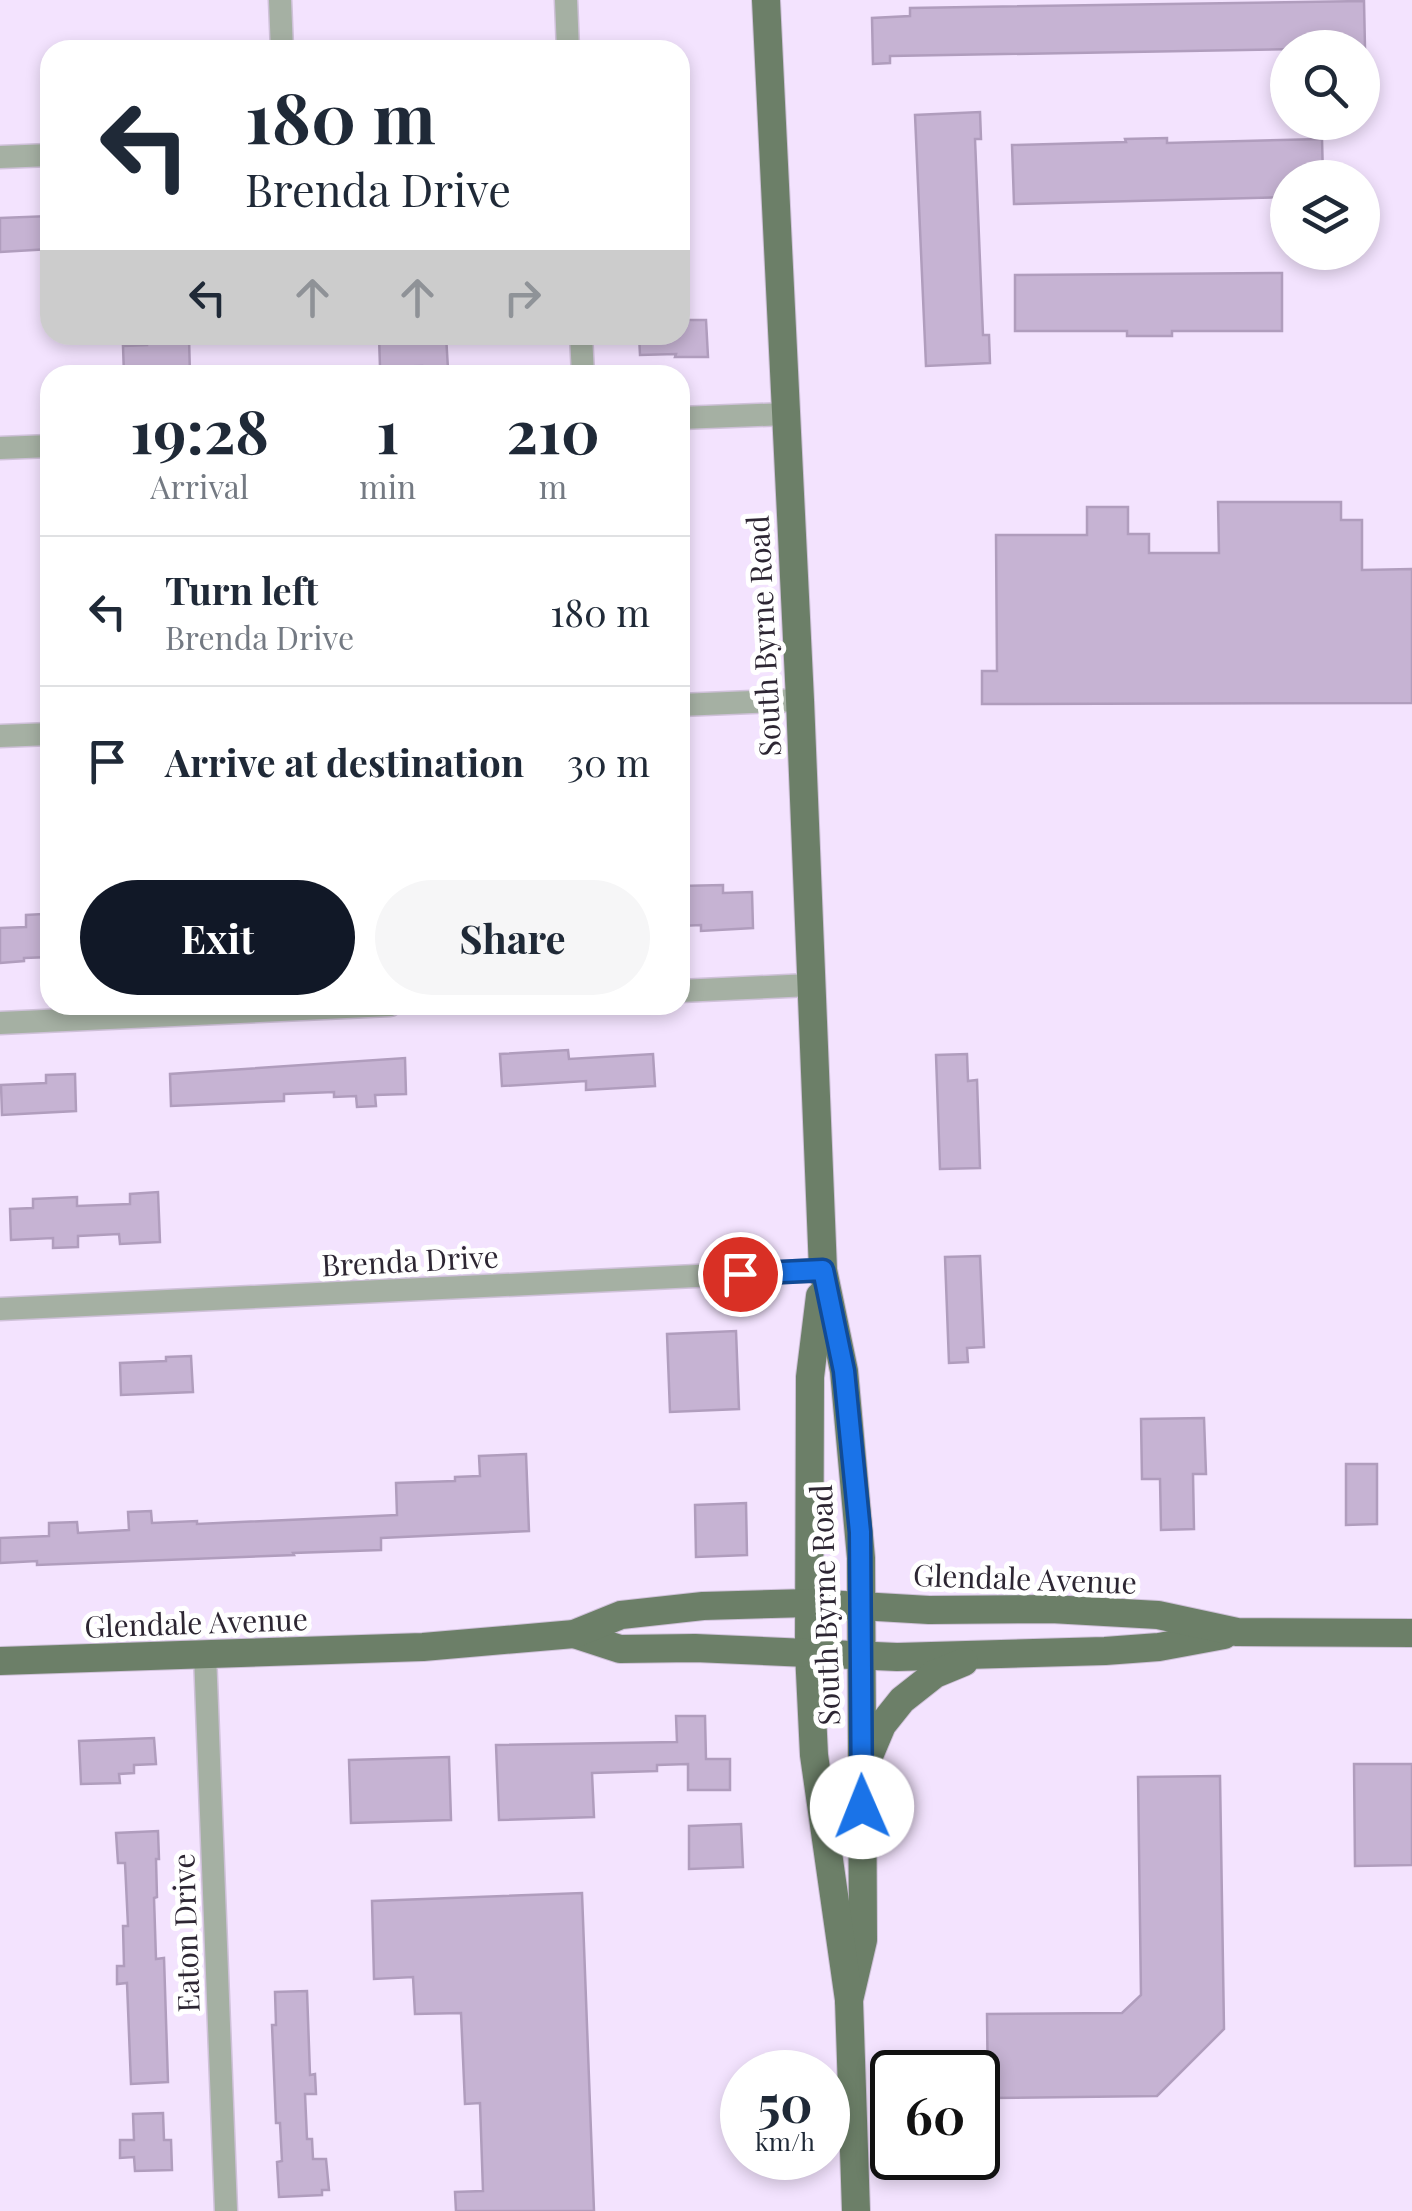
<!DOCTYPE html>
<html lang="en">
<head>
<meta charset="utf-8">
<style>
	:root { --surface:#fff; --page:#f6f6f7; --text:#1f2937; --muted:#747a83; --line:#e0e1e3; --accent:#111827 }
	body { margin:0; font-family:"Playfair Display",serif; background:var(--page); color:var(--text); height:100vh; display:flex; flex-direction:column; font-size:38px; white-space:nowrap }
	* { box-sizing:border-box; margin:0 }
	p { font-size:32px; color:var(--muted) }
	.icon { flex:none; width:55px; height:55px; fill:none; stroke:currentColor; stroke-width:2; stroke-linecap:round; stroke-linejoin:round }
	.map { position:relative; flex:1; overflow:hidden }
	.panel { position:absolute; left:40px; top:365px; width:650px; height:650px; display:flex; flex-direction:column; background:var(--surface); border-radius:30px; box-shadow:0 5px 15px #0003 }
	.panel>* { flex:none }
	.top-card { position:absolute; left:40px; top:40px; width:650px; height:305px; border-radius:30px; box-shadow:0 5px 15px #0003; background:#fff; color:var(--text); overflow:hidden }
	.fabs { position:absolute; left:1270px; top:30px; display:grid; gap:20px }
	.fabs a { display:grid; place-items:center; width:110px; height:110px; border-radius:50%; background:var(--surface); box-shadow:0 5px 15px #0003; font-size:50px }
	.speed { position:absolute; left:720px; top:2050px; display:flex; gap:20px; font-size:50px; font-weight:700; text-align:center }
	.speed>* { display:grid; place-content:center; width:130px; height:130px; border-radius:50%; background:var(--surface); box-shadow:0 5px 15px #0003; line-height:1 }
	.speed small { font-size:25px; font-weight:400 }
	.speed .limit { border:5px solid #111; border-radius:15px; background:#fff; color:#111 }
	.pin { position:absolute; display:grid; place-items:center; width:85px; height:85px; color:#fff; margin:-42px; border:5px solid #fff; border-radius:50%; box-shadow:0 2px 10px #0007 }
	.me { position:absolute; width:110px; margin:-55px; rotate:359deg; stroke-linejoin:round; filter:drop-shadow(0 0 8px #0008) }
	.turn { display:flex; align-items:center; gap:35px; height:210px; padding:0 40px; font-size:45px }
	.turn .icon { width:130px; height:130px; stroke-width:2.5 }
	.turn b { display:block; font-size:70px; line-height:85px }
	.lanes { display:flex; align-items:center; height:95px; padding:0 40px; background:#0003; justify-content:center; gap:50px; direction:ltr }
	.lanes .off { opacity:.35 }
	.eta { display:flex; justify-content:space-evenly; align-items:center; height:170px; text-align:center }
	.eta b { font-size:60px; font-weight:700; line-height:70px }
	.cta { display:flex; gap:20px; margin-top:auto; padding:20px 40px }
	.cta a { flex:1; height:115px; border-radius:60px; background:var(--accent); color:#fff; font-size:40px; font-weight:700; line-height:115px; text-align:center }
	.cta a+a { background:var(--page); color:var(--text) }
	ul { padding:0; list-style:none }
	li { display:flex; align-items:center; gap:30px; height:150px; padding:0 40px; border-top:2px solid var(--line) }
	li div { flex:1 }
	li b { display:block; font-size:38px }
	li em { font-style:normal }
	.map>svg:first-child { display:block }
	.building { fill:#c6b3d3; stroke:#b09dbd; stroke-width:2.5 }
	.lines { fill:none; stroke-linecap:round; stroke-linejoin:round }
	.minor-casing { stroke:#cfc1d9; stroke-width:25 }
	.major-casing { stroke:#cfc1d9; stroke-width:30 }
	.minor { stroke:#a5b0a3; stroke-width:22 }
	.major { stroke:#6c7f68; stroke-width:28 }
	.route-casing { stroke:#114b97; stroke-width:25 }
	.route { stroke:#1a73e8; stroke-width:18 }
	.labels { text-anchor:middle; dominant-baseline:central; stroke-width:10; stroke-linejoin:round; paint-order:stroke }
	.street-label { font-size:30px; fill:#2d2633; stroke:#fff }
</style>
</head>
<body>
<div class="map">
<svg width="1412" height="2211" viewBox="0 0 1412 2211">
	<rect width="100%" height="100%" fill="#f3e3fe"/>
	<!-- building -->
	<g class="building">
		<path d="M 1364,1 L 1365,48 L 890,56 L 890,63 L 873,64 L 872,18 L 910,16 L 910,8 Z"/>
		<path d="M 980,112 L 981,139 L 975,139 L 983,335 L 989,335 L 990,363 L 926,366 L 915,115 Z"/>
		<path d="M 1167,138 L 1167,143 L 1322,139 L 1323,178 L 1288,178 L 1288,197 L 1014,204 L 1012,145 L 1126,142 L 1125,139 Z"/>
		<path d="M 50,216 L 50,249 L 0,252 L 0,218 Z"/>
		<path d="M 1282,273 L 1282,331 L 1172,331 L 1172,336 L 1127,336 L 1127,331 L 1015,331 L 1015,275 Z"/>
		<path d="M 680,320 L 706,320 L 708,357 L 675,357 L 676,354 L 640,355 L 639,335 L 680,335 Z"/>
		<path d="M 446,335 L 448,369 L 422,371 L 422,366 L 380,367 L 379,336 Z"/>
		<path d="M 189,338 L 190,375 L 124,375 L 123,346 L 147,345 L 147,340 Z"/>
		<path d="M 1218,502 L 1341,502 L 1341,520 L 1362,520 L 1362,570 L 1412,569 L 1412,703 L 982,704 L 982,671 L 997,671 L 996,535 L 1087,535 L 1087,507 L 1128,507 L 1128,534 L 1149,534 L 1149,553 L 1219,553 Z"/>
		<path d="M 723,885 L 723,893 L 752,892 L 753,928 L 701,931 L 701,925 L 680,926 L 680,886 Z"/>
		<path d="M 43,914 L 44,927 L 50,926 L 50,957 L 24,958 L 24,961 L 0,963 L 0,928 L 26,927 L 26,915 Z"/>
		<path d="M 568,1050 L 569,1059 L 653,1054 L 655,1086 L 586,1090 L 586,1081 L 502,1086 L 500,1054 Z"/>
		<path d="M 967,1054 L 968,1081 L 977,1080 L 980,1168 L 940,1169 L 936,1055 Z"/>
		<path d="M 405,1058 L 406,1094 L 375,1095 L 376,1106 L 357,1107 L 356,1096 L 334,1097 L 334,1092 L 284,1094 L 284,1101 L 171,1106 L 170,1074 Z"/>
		<path d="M 75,1074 L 76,1111 L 2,1115 L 1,1085 L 46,1083 L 46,1075 Z"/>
		<path d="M 158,1192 L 160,1242 L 120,1244 L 119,1234 L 78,1236 L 78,1247 L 53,1248 L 53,1238 L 11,1240 L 10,1209 L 33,1208 L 33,1199 L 77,1197 L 77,1206 L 130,1204 L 130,1194 Z"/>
		<path d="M 980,1256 L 984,1347 L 967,1348 L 968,1362 L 949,1363 L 945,1257 Z"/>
		<path d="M 736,1331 L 739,1409 L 670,1412 L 667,1334 Z"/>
		<path d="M 191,1356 L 193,1392 L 121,1395 L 120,1363 L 166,1361 L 166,1357 Z"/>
		<path d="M 1204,1418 L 1206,1474 L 1193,1474 L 1194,1529 L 1161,1530 L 1160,1479 L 1142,1479 L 1141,1419 Z"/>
		<path d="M 526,1454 L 529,1531 L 381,1538 L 381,1550 L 293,1553 L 294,1555 L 37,1565 L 37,1561 L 0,1563 L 0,1538 L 49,1536 L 49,1523 L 77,1522 L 78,1533 L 129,1530 L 128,1512 L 151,1511 L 152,1523 L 197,1521 L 197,1524 L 397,1515 L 396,1483 L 455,1481 L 455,1477 L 480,1476 L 479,1456 Z"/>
		<path d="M 1346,1464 L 1377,1464 L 1377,1524 L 1346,1525 Z"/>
		<path d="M 746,1503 L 747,1555 L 696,1557 L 695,1505 Z"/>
		<path d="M 676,1716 L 705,1716 L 706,1759 L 730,1759 L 730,1790 L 688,1790 L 688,1764 L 657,1765 L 657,1771 L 592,1773 L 594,1817 L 499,1820 L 496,1745 L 677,1742 Z"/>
		<path d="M 154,1738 L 156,1764 L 134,1765 L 134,1773 L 119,1774 L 120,1783 L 81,1784 L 79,1741 Z"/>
		<path d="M 449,1757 L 451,1820 L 351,1823 L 349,1760 Z"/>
		<path d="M 1354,1764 L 1412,1764 L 1412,1865 L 1355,1866 Z"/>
		<path d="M 1220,1776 L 1224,2029 L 1157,2096 L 988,2098 L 987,2014 L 1122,2013 L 1141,1995 L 1138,1777 Z"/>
		<path d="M 741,1824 L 743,1867 L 689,1869 L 689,1826 Z"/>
		<path d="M 158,1831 L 159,1859 L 156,1859 L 157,1897 L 154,1898 L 156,1959 L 164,1958 L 168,2082 L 131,2084 L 127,1983 L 117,1984 L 117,1966 L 124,1966 L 123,1926 L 128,1926 L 125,1863 L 118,1863 L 116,1833 Z"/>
		<path d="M 582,1893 L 594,2211 L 456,2211 L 455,2192 L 483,2191 L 480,2103 L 465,2104 L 461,2013 L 415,2014 L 413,1977 L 374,1979 L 372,1901 Z"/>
		<path d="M 307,1991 L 310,2075 L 315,2074 L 316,2094 L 305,2094 L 307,2139 L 312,2139 L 313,2159 L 326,2159 L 329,2190 L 322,2190 L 322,2195 L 279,2197 L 277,2162 L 282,2161 L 280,2123 L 276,2123 L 272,2025 L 276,2025 L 275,1992 Z"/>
		<path d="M 163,2113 L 164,2140 L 171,2140 L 172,2170 L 135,2171 L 134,2157 L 120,2158 L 120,2140 L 134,2140 L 133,2114 Z"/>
	</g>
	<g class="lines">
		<!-- minor casing -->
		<g class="minor-casing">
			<g id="minor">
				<path d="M 280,0 L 282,50"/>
				<path d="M 566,0 L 568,50"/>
				<path d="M 0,157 L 50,155"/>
				<path d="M 581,335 L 583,375"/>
				<path d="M 680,418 L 786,414"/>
				<path d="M 0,448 L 50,446"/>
				<path d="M 680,705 L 800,700"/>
				<path d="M 0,736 L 50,734"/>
				<path d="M 680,991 L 810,985"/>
				<path d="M 0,1023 L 390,1005"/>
				<path d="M 0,1309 L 823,1270"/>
				<path d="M 205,1654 L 226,2211"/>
			</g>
		</g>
		<!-- major casing -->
		<g class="major-casing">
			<g id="major">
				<path d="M 766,0 L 800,700 L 823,1270 L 844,1371 L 861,1558 L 863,1940 L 849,2000"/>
				<path d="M 820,1296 L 810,1377 L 809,1652 L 814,1755 L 849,2000 L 856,2211"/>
				<path d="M 574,1634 L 620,1649 L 695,1648 L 897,1657 L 1105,1651 L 1159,1647 L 1224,1635"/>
				<path d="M 0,1661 L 423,1647 L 574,1634 L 621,1615 L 703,1606 L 809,1603 L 929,1610 L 1051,1609 L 1158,1615 L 1237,1632 L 1412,1633"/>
				<path d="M 866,1763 L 882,1725 L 902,1700 L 935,1674 L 964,1662"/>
			</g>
		</g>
		<!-- minor -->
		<use href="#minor" class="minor"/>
		<!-- major -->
		<use href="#major" class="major"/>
	</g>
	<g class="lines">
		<!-- route casing -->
		<g class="route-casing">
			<path id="route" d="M 740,1274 L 823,1270 L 844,1371 L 860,1532 L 862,1807"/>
		</g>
		<!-- route -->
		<use href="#route" class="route"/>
	</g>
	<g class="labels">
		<!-- street labels -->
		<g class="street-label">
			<text transform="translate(763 636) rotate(-93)">South Byrne Road</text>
			<text transform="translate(410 1260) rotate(-3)">Brenda Drive</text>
			<text transform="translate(1025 1578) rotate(2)">Glendale Avenue</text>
			<text transform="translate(824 1605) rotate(-92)">South Byrne Road</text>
			<text transform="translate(196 1622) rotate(-2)">Glendale Avenue</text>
			<text transform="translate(185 1933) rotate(-92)">Eaton Drive</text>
		</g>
	</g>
</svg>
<div class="fabs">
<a><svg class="icon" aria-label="search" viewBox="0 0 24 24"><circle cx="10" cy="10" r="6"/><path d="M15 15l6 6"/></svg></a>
<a><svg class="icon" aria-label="layers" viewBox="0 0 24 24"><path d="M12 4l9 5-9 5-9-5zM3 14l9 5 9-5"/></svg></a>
</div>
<div class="speed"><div>50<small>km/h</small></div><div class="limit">60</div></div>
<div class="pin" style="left:740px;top:1274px;background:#d93025"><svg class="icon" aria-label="arrive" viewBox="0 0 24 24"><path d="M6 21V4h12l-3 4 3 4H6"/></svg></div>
<svg class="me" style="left:862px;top:1807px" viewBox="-20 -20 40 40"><circle r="19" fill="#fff"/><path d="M0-13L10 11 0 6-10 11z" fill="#1a73e8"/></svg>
<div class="top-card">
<div class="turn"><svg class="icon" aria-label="left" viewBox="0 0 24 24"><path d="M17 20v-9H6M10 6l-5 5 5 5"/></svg><div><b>180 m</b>Brenda Drive</div></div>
<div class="lanes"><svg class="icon" aria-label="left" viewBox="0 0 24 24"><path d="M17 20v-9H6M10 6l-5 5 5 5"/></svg><svg class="icon off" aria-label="ahead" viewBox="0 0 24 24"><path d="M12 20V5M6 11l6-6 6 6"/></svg><svg class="icon off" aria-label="ahead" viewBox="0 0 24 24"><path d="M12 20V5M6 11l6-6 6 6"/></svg><svg class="icon off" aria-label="right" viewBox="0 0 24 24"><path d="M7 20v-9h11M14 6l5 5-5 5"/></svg></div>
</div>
<section class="panel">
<div class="eta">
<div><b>19:28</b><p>Arrival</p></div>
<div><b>1</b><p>min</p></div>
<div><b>210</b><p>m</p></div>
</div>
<ul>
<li><svg class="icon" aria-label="left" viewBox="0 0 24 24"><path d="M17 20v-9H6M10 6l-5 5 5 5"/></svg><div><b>Turn left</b><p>Brenda Drive</p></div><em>180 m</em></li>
<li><svg class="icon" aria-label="arrive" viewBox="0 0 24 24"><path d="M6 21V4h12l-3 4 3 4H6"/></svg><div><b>Arrive at destination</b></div><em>30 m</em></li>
</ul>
<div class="cta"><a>Exit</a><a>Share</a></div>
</section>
</div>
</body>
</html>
